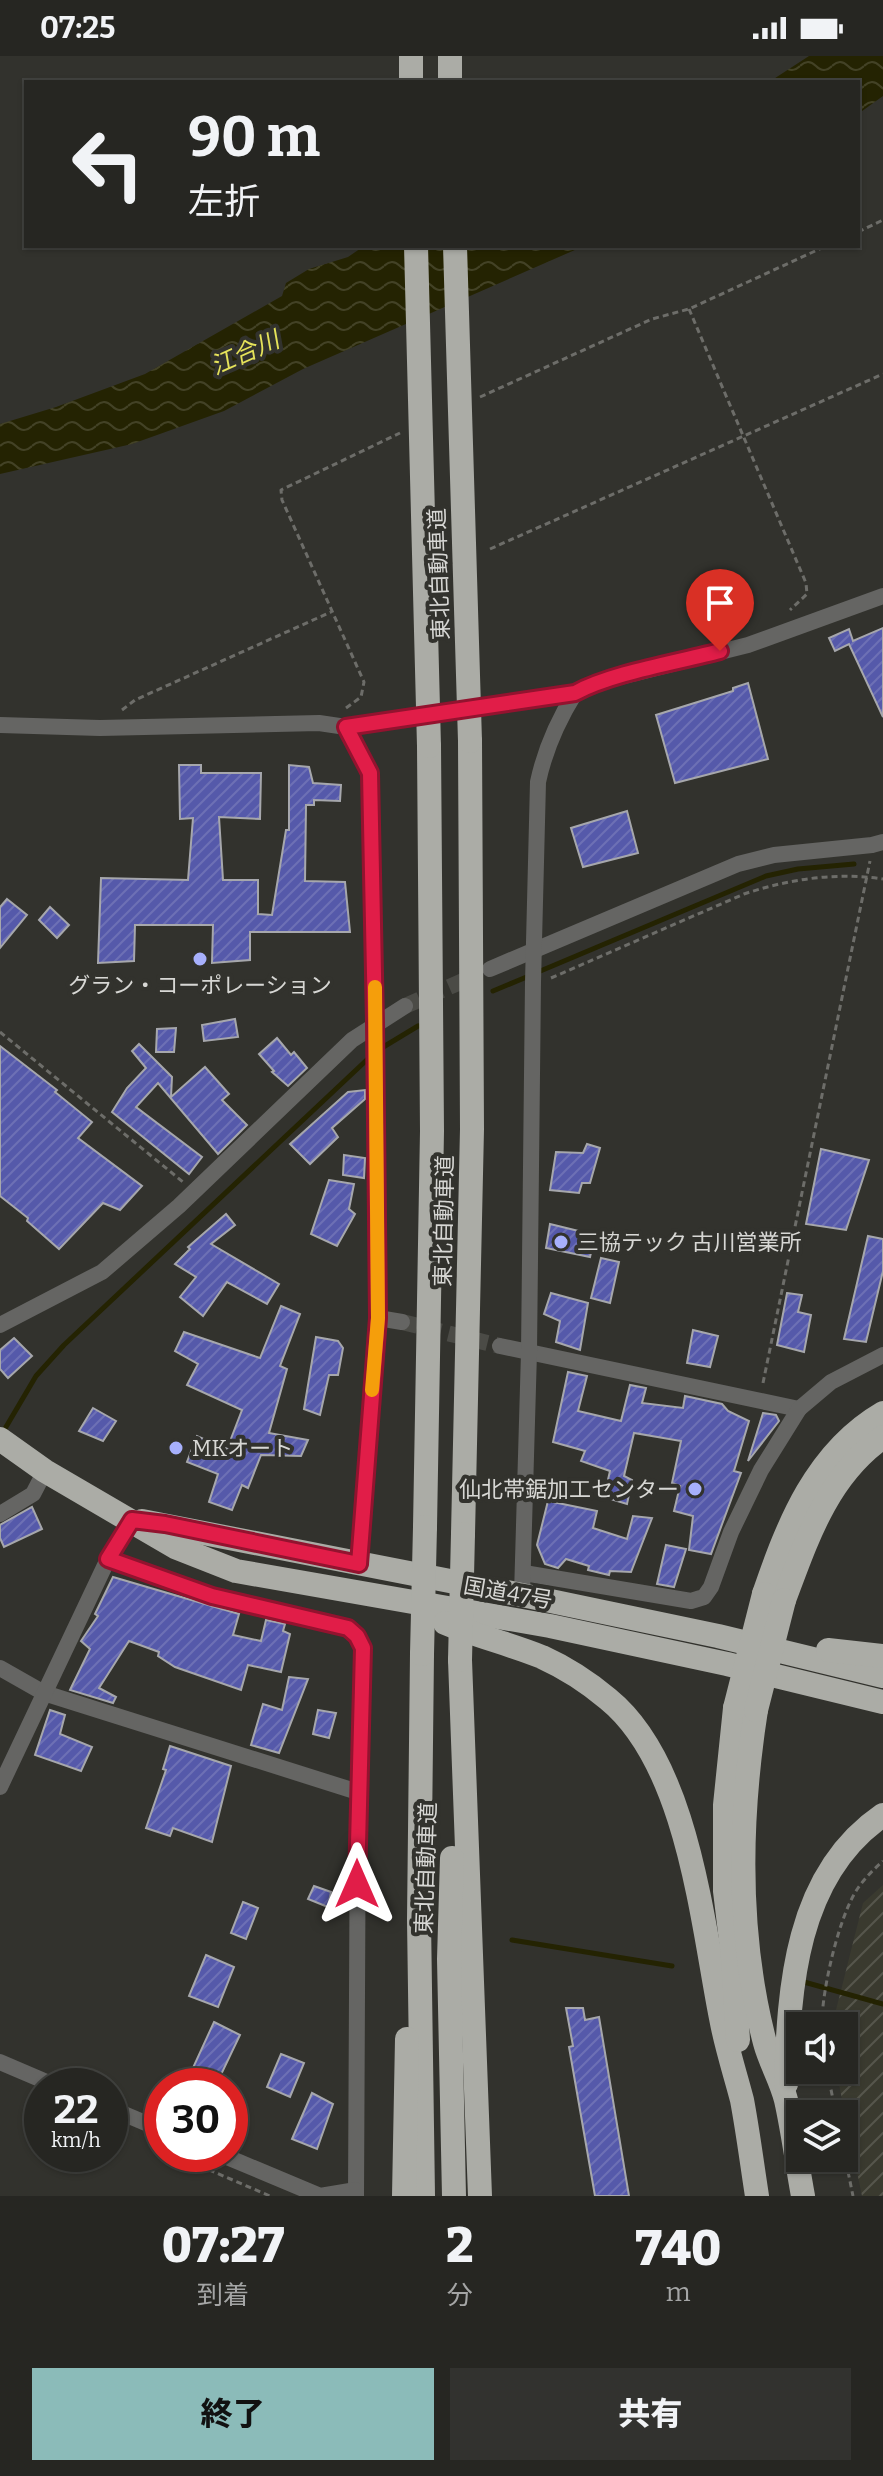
<!DOCTYPE html>
<html lang="ja">
<head>
<meta charset="utf-8">
<style>
	:root { --surface:#262622; --page:#32322f; --text:#f1f3f6; --muted:#a4a5a5; --line:#424340; --accent:#8bbbb9 }
	body { margin:0; font-family:Bitter,"Noto Sans JP",serif; background:var(--page); color:var(--text); height:100vh; display:flex; flex-direction:column; font-size:30px; white-space:nowrap }
	* { box-sizing:border-box; margin:0 }
	p { font-size:26px; color:var(--muted) }
	.icon { flex:none; width:44px; height:44px; fill:none; stroke:currentColor; stroke-width:2; stroke-linecap:round; stroke-linejoin:round }
	.map { position:relative; height:2140px; overflow:hidden }
	.panel { display:flex; flex-direction:column; background:var(--surface); flex:1 }
	.panel>* { flex:none }
	.banner { position:absolute; left:24px; top:24px; width:836px; height:168px; border-radius:0px; box-shadow:0 2px 6px #0004,0 0 0 2px var(--line); background:#262622; color:var(--text); overflow:hidden }
	.controls { position:absolute; left:786px; top:1956px; display:grid; gap:16px }
	.controls a { display:grid; place-items:center; width:72px; height:72px; border-radius:0px; background:var(--surface); box-shadow:0 2px 6px #0004,0 0 0 2px var(--line); font-size:40px }
	.speed { position:absolute; left:24px; top:2012px; display:flex; gap:16px; font-size:40px; font-weight:700; text-align:center }
	.speed>* { display:grid; place-content:center; width:104px; height:104px; border-radius:50%; background:var(--surface); box-shadow:0 2px 6px #0004,0 0 0 2px var(--line); line-height:1 }
	.speed small { font-size:20px; font-weight:400 }
	.speed .limit { border:12px solid #d22; background:#fff; color:#111 }
	.pin { position:absolute; display:grid; place-items:center; width:68px; height:68px; color:#fff; margin:-82px -34px; border-radius:50% 50% 50% 0; rotate:-45deg; box-shadow:0 0 8px #0007 }
	.pin .icon { rotate:45deg }
	.me { position:absolute; width:88px; margin:-44px; rotate:0deg; stroke-linejoin:round; filter:drop-shadow(0 0 6px #0008) }
	.turn { display:flex; align-items:center; gap:28px; height:168px; padding:0 32px; font-size:36px }
	.turn .icon { width:104px; height:104px; stroke-width:2.5 }
	.turn b { display:block; font-size:56px; line-height:68px }
	.eta { display:flex; justify-content:space-evenly; align-items:center; height:136px; text-align:center }
	.eta b { font-size:48px; font-weight:800; line-height:56px }
	.primary-button { display:flex; gap:16px; margin-top:auto; padding:16px 32px }
	.primary-button a { flex:1; height:92px; border-radius:0px; background:var(--accent); color:#111; font-size:32px; font-weight:800; line-height:92px; text-align:center }
	.primary-button a+a { background:var(--page); color:var(--text) }
	.status { display:flex; justify-content:space-between; align-items:center; height:56px; padding:0 40px; background:var(--surface); direction:ltr }
	.status svg { height:22px; fill:currentColor }
	.map>svg:first-child { display:block }
	.industrial { fill:url(#industrial-furrows) }
	.water { fill:url(#water-waves) }
	.lines { fill:none; stroke-linecap:round; stroke-linejoin:round }
	.stream { stroke:#242302; stroke-width:5 }
	.building { fill:url(#building-hatch); stroke:#a6a7ac; stroke-width:2 }
	.street-tunnel { stroke:#4b4b46; stroke-width:16; stroke-dasharray:16 8; stroke-linecap:butt }
	.path { stroke:#6d6d69; stroke-width:3; stroke-dasharray:6 4; stroke-linecap:butt }
	.street { stroke:#656563; stroke-width:16 }
	.highway { stroke:#abaca6; stroke-width:24 }
	.highway-bridge { stroke:#abaca6; stroke-width:24 }
	.route-casing { stroke:#92132f; stroke-width:20 }
	.route { stroke:#e11d48; stroke-width:14 }
	.slow { stroke:#f59e0b; stroke-width:14 }
	.poi-dot { fill:#a7b0fc; stroke:#32322d; stroke-width:3 }
	.labels { text-anchor:middle; dominant-baseline:central; stroke-width:8; stroke-linejoin:round; paint-order:stroke }
	.street-label { font-size:22px; fill:#d7d7d4; stroke:#32322d }
	.poi-label { font-size:22px; fill:#d7d7d4; stroke:#32322d; text-anchor:start }
	.water-label { font-size:24px; font-style:italic; fill:#e6e35a; stroke:#32322d }
</style>
</head>
<body>
<div class="status"><b>07:25</b><svg viewBox="0 0 49 12"><path d="M0 12V9h3v3zM5 12V6h3v6zM10 12V3h3v9zM15 12V0h3v12zM26 1h20v11H26zM47 4h2v5h-2z"/></svg></div>
<div class="map">
<svg width="883" height="2140" viewBox="0 0 883 2140">
	<defs>
		<pattern id="industrial-furrows" width="10" height="10" patternUnits="userSpaceOnUse" patternTransform="scale(2)"><rect width="10" height="10" fill="#3a3a2f"/><path d="M-1 1l2-2M0 10L10 0M9 11l2-2" fill="none" stroke="#56564c"/></pattern>
		<pattern id="water-waves" width="16" height="10" patternUnits="userSpaceOnUse" patternTransform="scale(2)"><rect width="16" height="10" fill="#242302"/><path d="M0 5q4-4 8 0t8 0" fill="none" stroke="#434226"/></pattern>
		<pattern id="building-hatch" width="6" height="6" patternUnits="userSpaceOnUse" patternTransform="scale(2)"><rect width="6" height="6" fill="#5559aa"/><path d="M-1 1l2-2M0 6l6-6M5 7l2-2" fill="none" stroke="#6d70b5"/></pattern>
	</defs>
	<rect width="100%" height="100%" fill="#32322d"/>
	<!-- industrial -->
	<path class="industrial" d="M 883,1829 L 883,2140 L 862,2140 L 836,2014 L 844,2014 L 844,1970 L 832,1970 L 863,1847 Z"/>
	<!-- water -->
	<g class="water">
		<path d="M 809,0 L 883,0 L 883,40 L 858,58 L 858,26 L 769,26 Z"/>
		<path d="M 364,190 L 584,190 L 303,313 L 224,355 L 132,388 L 0,418 L 0,368 L 56,351 L 145,318 L 282,240 L 286,227 L 309,213 L 348,201 Z"/>
	</g>
	<g class="lines">
		<!-- stream -->
		<g class="stream">
			<path d="M 538,916 L 766,820 L 798,813 L 854,808"/>
			<path d="M 493,935 L 529,920"/>
			<path d="M 380,993 L 418,970"/>
			<path d="M 3,1376 L 36,1320 L 64,1289 L 372,999"/>
			<path d="M 512,1884 L 672,1910"/>
			<path d="M 804,1926 L 883,1948"/>
		</g>
	</g>
	<!-- building -->
	<g class="building">
		<path d="M 883,572 L 883,661 L 849,588 L 835,595 L 829,582 L 849,573 L 853,585 Z"/>
		<path d="M 748,627 L 768,703 L 675,727 L 656,659 L 733,635 L 733,632 Z"/>
		<path d="M 179,709 L 201,709 L 201,717 L 261,717 L 260,763 L 219,761 L 223,824 L 258,824 L 258,858 L 272,859 L 286,774 L 289,774 L 289,709 L 309,711 L 313,727 L 341,729 L 340,745 L 314,744 L 314,749 L 306,749 L 305,825 L 345,826 L 350,876 L 250,876 L 250,904 L 212,907 L 213,869 L 135,869 L 134,905 L 98,907 L 101,822 L 188,824 L 193,762 L 180,763 Z"/>
		<path d="M 627,755 L 638,797 L 583,811 L 571,772 Z"/>
		<path d="M 7,843 L 27,859 L 0,892 L 0,851 Z"/>
		<path d="M 50,851 L 69,869 L 57,882 L 39,864 Z"/>
		<path d="M 235,963 L 238,981 L 204,985 L 202,969 Z"/>
		<path d="M 176,972 L 174,996 L 156,996 L 157,973 Z"/>
		<path d="M 277,982 L 291,999 L 294,996 L 307,1012 L 288,1030 L 272,1016 L 274,1015 L 259,998 Z"/>
		<path d="M 139,988 L 172,1021 L 171,1041 L 205,1011 L 229,1038 L 222,1044 L 247,1069 L 218,1098 L 158,1027 L 136,1051 L 202,1101 L 189,1118 L 112,1056 L 127,1032 L 146,1012 L 132,995 Z"/>
		<path d="M 0,990 L 57,1034 L 55,1036 L 92,1066 L 78,1082 L 142,1130 L 120,1154 L 103,1147 L 59,1193 L 27,1165 L 28,1162 L 0,1140 Z"/>
		<path d="M 365,1034 L 365,1043 L 332,1072 L 338,1081 L 310,1108 L 290,1088 L 348,1036 Z"/>
		<path d="M 587,1088 L 600,1092 L 590,1127 L 582,1127 L 579,1137 L 550,1134 L 556,1096 L 583,1097 Z"/>
		<path d="M 821,1093 L 869,1104 L 846,1174 L 806,1168 Z"/>
		<path d="M 344,1099 L 365,1102 L 364,1122 L 343,1119 Z"/>
		<path d="M 329,1124 L 354,1128 L 349,1153 L 355,1158 L 337,1190 L 311,1178 Z"/>
		<path d="M 226,1158 L 235,1169 L 211,1188 L 279,1228 L 267,1248 L 227,1226 L 203,1260 L 180,1241 L 196,1221 L 175,1208 L 190,1193 L 188,1191 Z"/>
		<path d="M 550,1168 L 595,1179 L 590,1201 L 546,1192 Z"/>
		<path d="M 868,1180 L 883,1183 L 883,1215 L 866,1286 L 844,1283 Z"/>
		<path d="M 601,1202 L 619,1206 L 610,1247 L 591,1242 Z"/>
		<path d="M 551,1237 L 588,1247 L 580,1294 L 556,1286 L 560,1265 L 544,1258 Z"/>
		<path d="M 787,1237 L 802,1239 L 798,1256 L 811,1259 L 804,1296 L 777,1289 Z"/>
		<path d="M 281,1250 L 300,1258 L 280,1310 L 287,1313 L 269,1377 L 308,1384 L 301,1400 L 261,1399 L 248,1432 L 242,1429 L 232,1454 L 209,1446 L 218,1418 L 187,1406 L 197,1380 L 227,1393 L 242,1354 L 187,1329 L 198,1308 L 175,1295 L 184,1276 L 260,1302 Z"/>
		<path d="M 693,1274 L 718,1280 L 710,1311 L 687,1307 Z"/>
		<path d="M 316,1281 L 338,1285 L 343,1292 L 338,1319 L 329,1319 L 320,1359 L 304,1353 Z"/>
		<path d="M 14,1282 L 32,1300 L 8,1322 L 0,1313 L 0,1294 Z"/>
		<path d="M 568,1316 L 587,1320 L 578,1355 L 621,1365 L 630,1329 L 646,1332 L 642,1347 L 683,1352 L 685,1340 L 722,1348 L 728,1355 L 749,1365 L 734,1415 L 741,1417 L 711,1498 L 689,1494 L 693,1460 L 674,1455 L 680,1430 L 672,1427 L 681,1385 L 634,1377 L 624,1420 L 632,1424 L 627,1448 L 604,1441 L 610,1415 L 581,1405 L 585,1395 L 553,1386 Z"/>
		<path d="M 93,1352 L 116,1365 L 103,1385 L 79,1375 Z"/>
		<path d="M 763,1357 L 776,1359 L 779,1365 L 748,1405 Z"/>
		<path d="M 548,1445 L 597,1455 L 593,1472 L 627,1483 L 633,1460 L 652,1462 L 631,1516 L 610,1515 L 609,1519 L 588,1514 L 589,1510 L 566,1503 L 558,1512 L 545,1508 L 537,1489 Z"/>
		<path d="M 32,1451 L 42,1473 L 4,1491 L 0,1482 L 0,1469 Z"/>
		<path d="M 666,1489 L 686,1493 L 674,1531 L 657,1528 Z"/>
		<path d="M 113,1521 L 239,1558 L 233,1579 L 261,1585 L 266,1564 L 285,1568 L 283,1575 L 290,1578 L 281,1616 L 248,1609 L 241,1634 L 175,1611 L 158,1600 L 159,1596 L 129,1585 L 99,1632 L 116,1641 L 113,1647 L 70,1634 L 90,1593 L 81,1585 L 98,1560 L 95,1558 Z"/>
		<path d="M 289,1621 L 308,1623 L 279,1697 L 251,1689 L 263,1648 L 282,1654 Z"/>
		<path d="M 50,1654 L 65,1659 L 60,1678 L 92,1691 L 81,1715 L 35,1699 Z"/>
		<path d="M 318,1654 L 336,1657 L 329,1682 L 313,1678 Z"/>
		<path d="M 170,1690 L 231,1710 L 212,1786 L 173,1772 L 170,1780 L 146,1772 L 166,1714 L 163,1713 Z"/>
		<path d="M 314,1830 L 331,1836 L 328,1851 L 308,1843 Z"/>
		<path d="M 243,1846 L 258,1852 L 246,1883 L 231,1877 Z"/>
		<path d="M 206,1899 L 234,1911 L 218,1951 L 189,1940 Z"/>
		<path d="M 566,1952 L 583,1952 L 585,1964 L 599,1961 L 629,2140 L 595,2140 L 569,1991 L 573,1990 Z"/>
		<path d="M 214,1966 L 240,1979 L 217,2027 L 192,2014 Z"/>
		<path d="M 281,1998 L 304,2007 L 290,2041 L 267,2031 Z"/>
		<path d="M 312,2037 L 333,2048 L 317,2093 L 292,2083 Z"/>
	</g>
	<g class="lines">
		<!-- street-tunnel -->
		<g class="street-tunnel">
			<path d="M 405,950 L 477,919"/>
			<path d="M 402,1266 L 500,1290"/>
		</g>
		<!-- path -->
		<g class="path">
			<path d="M 858,176 L 883,164"/>
			<path d="M 689,253 L 806,527 L 807,538 L 790,554"/>
			<path d="M 480,341 L 652,263 L 689,253 L 826,190"/>
			<path d="M 490,493 L 883,318"/>
			<path d="M 346,652 L 361,641 L 364,626 L 282,444 L 281,434 L 400,377"/>
			<path d="M 122,654 L 135,644 L 331,556"/>
			<path d="M 551,922 L 744,838 C 789,823 836,816 883,823"/>
			<path d="M 0,976 L 183,1126"/>
			<path d="M 763,1327 L 870,805"/>
			<path d="M 822,1970 C 821,1937 839,1859 858,1832 C 865,1822 874,1813 883,1805"/>
			<path d="M 827,2014 L 836,2058"/>
			<path d="M 844,2096 L 853,2140"/>
			<path d="M 172,2098 L 270,2140"/>
		</g>
		<!-- street -->
		<g class="street">
			<path d="M 0,669 L 100,672 L 319,667 L 346,671 L 575,637 L 587,631 L 612,623 L 748,589 L 883,540"/>
			<path d="M 346,671 L 370,717 L 375,967 L 378,1262 L 359,1508"/>
			<path d="M 490,913 L 738,808 L 774,799 L 872,789 L 883,786"/>
			<path d="M 378,1262 L 402,1266"/>
			<path d="M 0,1269 L 102,1216 L 179,1150 L 352,984 L 405,950"/>
			<path d="M 500,1290 L 799,1353"/>
			<path d="M 0,1458 L 33,1438 L 45,1415"/>
			<path d="M 108,1503 L 212,1540 L 348,1572 L 357,1580 L 363,1592 L 358,1736 L 356,2140"/>
			<path d="M 524,1517 L 691,1545 L 704,1541 L 711,1531 L 731,1476 L 761,1414 L 799,1353 L 831,1326 L 883,1299"/>
			<path d="M 522,1539 L 529,1296 L 533,926 L 538,726 C 545,693 557,666 575,637"/>
			<path d="M 0,1612 L 44,1637 L 358,1736"/>
			<path d="M 0,1731 L 108,1503 L 132,1464"/>
			<path d="M 0,2006 L 56,2030"/>
			<path d="M 110,2052 L 162,2074"/>
			<path d="M 220,2098 L 320,2140 L 356,2134"/>
		</g>
		<!-- highway -->
		<g class="highway">
			<path d="M 411,0 L 411,26"/>
			<path d="M 450,0 L 450,26"/>
			<path d="M 0,1383 L 45,1415 L 175,1491 L 236,1515 L 550,1570 L 727,1608 L 883,1646"/>
			<path d="M 142,1465 L 522,1539 L 718,1580 L 883,1620"/>
			<path d="M 425,1471 L 432,1075 L 429,690"/>
			<path d="M 463,1478 L 472,1073 L 470,685"/>
			<path d="M 764,1538 C 788,1468 816,1396 883,1357"/>
			<path d="M 784,1544 C 807,1483 827,1420 883,1381"/>
			<path d="M 445,1567 C 476,1580 510,1588 542,1601 C 564,1611 589,1627 608,1643 C 688,1708 702,1866 721,1962 C 726,1990 735,2017 742,2044 C 748,2076 752,2108 757,2140"/>
			<path d="M 828,1594 L 883,1600"/>
			<path d="M 422,1598 L 419,1864 L 423,2140"/>
			<path d="M 460,1604 L 480,2140"/>
			<path d="M 735,1652 L 725,1749 L 725,1835 L 733,1901 L 738,1984"/>
			<path d="M 756,1654 C 739,1763 737,1880 765,1987 C 770,2006 781,2024 786,2044 C 793,2075 797,2108 803,2140"/>
			<path d="M 452,1802 L 449,1903 L 454,2140"/>
			<path d="M 786,2028 C 789,1932 795,1819 883,1759"/>
			<path d="M 404,2140 L 407,1983"/>
		</g>
		<!-- highway-bridge -->
		<g class="highway-bridge">
			<path d="M 416,190 L 429,690"/>
			<path d="M 455,190 L 470,685"/>
			<path d="M 422,1598 L 425,1471"/>
			<path d="M 460,1604 L 463,1478"/>
			<path d="M 735,1652 L 764,1538"/>
			<path d="M 756,1654 L 784,1544"/>
		</g>
	</g>
	<g class="lines">
		<!-- route casing -->
		<g class="route-casing">
			<path id="route" d="M 357,1828 L 363,1592 L 357,1580 L 348,1572 L 212,1540 L 108,1503 L 132,1464 L 165,1468 L 359,1508 L 378,1262 L 375,967 L 370,717 L 346,671 L 575,637 C 611,617 679,606 720,595"/>
		</g>
		<!-- route -->
		<use href="#route" class="route"/>
		<!-- slow -->
		<path class="slow" d="M 372,1334 L 378,1262 L 375,931"/>
	</g>
	<!-- markers -->
	<g class="poi-dot">
		<circle cx="200" cy="903" r="8"/>
		<circle cx="561" cy="1186" r="8"/>
		<circle cx="176" cy="1392" r="8"/>
		<circle cx="695" cy="1433" r="8"/>
	</g>
	<g class="labels">
		<!-- street labels -->
		<g class="street-label">
			<text transform="translate(439 518) rotate(-92)">東北自動車道</text>
			<text transform="translate(444 1165) rotate(-89)">東北自動車道</text>
			<text transform="translate(508 1537) rotate(10)">国道47号</text>
			<text transform="translate(426 1812) rotate(-88)">東北自動車道</text>
		</g>
		<!-- poi labels -->
		<g class="poi-label">
			<text x="200" y="929" text-anchor="middle">グラン・コーポレーション</text>
			<text x="577" y="1186">三協テック 古川営業所</text>
			<text x="192" y="1392">MKオート</text>
			<text x="679" y="1433" text-anchor="end">仙北帯鋸加工センター</text>
		</g>
		<!-- water labels -->
		<g class="water-label">
			<text transform="translate(245 297) rotate(-24)">江合川</text>
		</g>
	</g>
</svg>
<div class="controls">
<a><svg class="icon" aria-label="sound" viewBox="0 0 24 24"><path d="M4 9h4l5-4v14l-5-4H4zM17 9q2 3 0 6"/></svg></a>
<a><svg class="icon" aria-label="layers" viewBox="0 0 24 24"><path d="M12 4l9 5-9 5-9-5zM3 14l9 5 9-5"/></svg></a>
</div>
<div class="speed"><div>22<small>km/h</small></div><div class="limit">30</div></div>
<div class="pin" style="left:720px;top:595px;background:#d93025"><svg class="icon" aria-label="arrive" viewBox="0 0 24 24"><path d="M6 21V4h12l-3 4 3 4H6"/></svg></div>
<svg class="me" style="left:357px;top:1828px" viewBox="-20 -20 40 40"><path d="M0-17L14 15 0 8-14 15z" fill="#e11d48" stroke="#fff" stroke-width="4"/></svg>
<div class="banner">
<div class="turn"><svg class="icon" aria-label="left" viewBox="0 0 24 24"><path d="M17 20v-9H6M10 6l-5 5 5 5"/></svg><div><b>90 m</b>左折</div></div>
</div>
</div>
<section class="panel">
<div class="eta">
<div><b>07:27</b><p>到着</p></div>
<div><b>2</b><p>分</p></div>
<div><b>740</b><p>m</p></div>
</div>
<div class="primary-button"><a>終了</a><a>共有</a></div>
</section>
</body>
</html>
